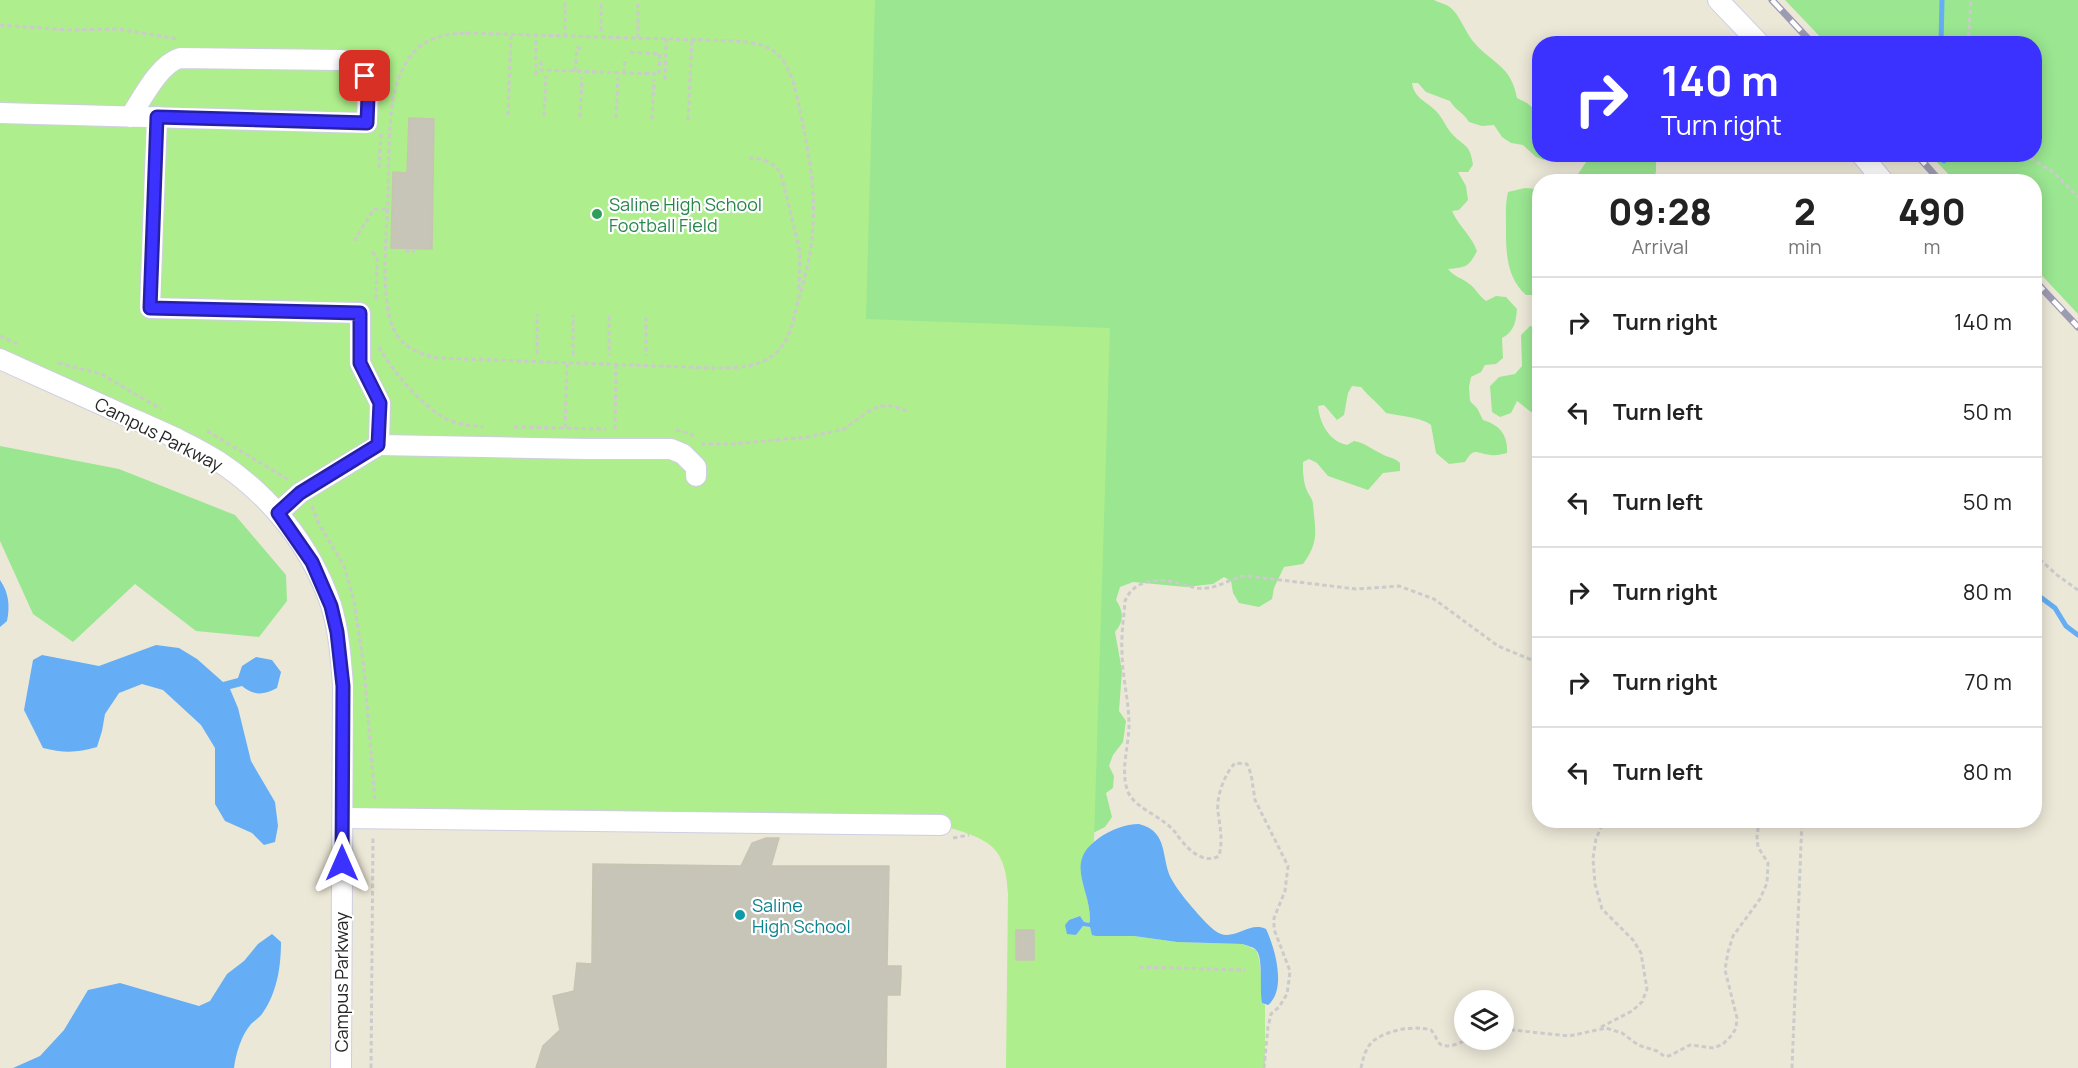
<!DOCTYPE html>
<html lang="en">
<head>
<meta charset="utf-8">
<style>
	:root { --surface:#fff; --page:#f6f6f6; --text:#222; --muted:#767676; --line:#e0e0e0 }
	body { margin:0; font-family:Manrope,sans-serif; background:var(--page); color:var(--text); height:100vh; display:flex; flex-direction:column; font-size:22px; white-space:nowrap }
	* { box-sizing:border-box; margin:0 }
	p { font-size:20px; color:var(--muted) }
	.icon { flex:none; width:33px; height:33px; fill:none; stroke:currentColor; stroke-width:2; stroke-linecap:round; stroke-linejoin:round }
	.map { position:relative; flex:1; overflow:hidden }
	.panel { position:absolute; left:1532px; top:174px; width:510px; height:654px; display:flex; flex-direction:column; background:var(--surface); border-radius:24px; box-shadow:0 3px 15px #0003 }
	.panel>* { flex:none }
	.guide { position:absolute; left:1532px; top:36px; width:510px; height:126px; border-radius:24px; box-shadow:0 3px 15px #0003; background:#3b32ff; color:#fff; overflow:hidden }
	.tools { position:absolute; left:1454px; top:990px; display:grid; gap:12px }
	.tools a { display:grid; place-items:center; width:60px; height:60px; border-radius:50%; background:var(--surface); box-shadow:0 3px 15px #0003; font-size:30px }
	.pin { position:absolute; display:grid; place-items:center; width:51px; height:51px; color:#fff; margin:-26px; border-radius:12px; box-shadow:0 3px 9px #0006 }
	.me { position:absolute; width:66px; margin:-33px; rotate:0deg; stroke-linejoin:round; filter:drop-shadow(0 0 4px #0008) }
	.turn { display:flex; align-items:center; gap:21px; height:126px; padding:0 30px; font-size:27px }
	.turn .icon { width:78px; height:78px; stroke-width:2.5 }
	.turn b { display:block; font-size:42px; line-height:51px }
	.eta { display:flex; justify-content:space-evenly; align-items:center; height:102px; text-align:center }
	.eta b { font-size:36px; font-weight:800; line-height:42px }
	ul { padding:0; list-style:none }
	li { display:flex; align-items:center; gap:18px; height:90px; padding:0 30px; border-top:2px solid var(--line) }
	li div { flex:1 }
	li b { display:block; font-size:22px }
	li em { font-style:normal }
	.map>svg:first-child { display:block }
	.green { fill:#9ae691 }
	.pitch { fill:#aeee8c }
	.water { fill:#65adf4 }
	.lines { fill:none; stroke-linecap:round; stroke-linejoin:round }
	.stream { stroke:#65adf4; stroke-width:5 }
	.building { fill:#c7c4b8; stroke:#c7c4b2; stroke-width:1.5 }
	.minor-casing { stroke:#cfcee2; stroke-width:22 }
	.path { stroke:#cbcbcb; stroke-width:3; stroke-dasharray:4.5 3; stroke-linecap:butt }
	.minor { stroke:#fff; stroke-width:20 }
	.rail-casing { stroke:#9d9bb4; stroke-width:7 }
	.rail { stroke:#fff; stroke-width:4.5; stroke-dasharray:14; stroke-linecap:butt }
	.route-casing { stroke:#2620a6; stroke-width:15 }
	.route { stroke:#3b32ff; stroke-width:10 }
	.leisure-dot { fill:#2e9e5b; stroke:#fff; stroke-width:2 }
	.culture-dot { fill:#0f9aa8; stroke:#fff; stroke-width:2 }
	.labels { text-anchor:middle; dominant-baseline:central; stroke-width:4.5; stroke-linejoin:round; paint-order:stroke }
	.leisure-label { font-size:18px; fill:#27864d; stroke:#fff; text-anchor:start }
	.street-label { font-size:18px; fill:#282828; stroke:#fff }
	.culture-label { font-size:18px; fill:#0d838f; stroke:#fff; text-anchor:start }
</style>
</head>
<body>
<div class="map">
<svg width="2078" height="1068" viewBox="0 0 2078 1068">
	<rect width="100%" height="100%" fill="#ece8d8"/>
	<!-- green -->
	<g class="green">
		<path d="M 859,0 L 1434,0 C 1439,3 1447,4 1451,8 C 1460,16 1465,31 1472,40 C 1490,63 1511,64 1517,98 L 1527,103 L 1539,113 L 1539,154 L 1553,155 L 1544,160 L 1536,157 L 1523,145 L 1511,143 L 1502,137 L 1494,125 L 1482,126 L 1469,122 C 1464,113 1455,110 1450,101 L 1426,92 L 1418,83 L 1412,83 C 1414,98 1426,101 1436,111 C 1443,118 1446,128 1453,135 C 1466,148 1470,144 1473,165 L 1468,172 L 1458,172 L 1466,186 L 1468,200 L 1459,210 L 1452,211 C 1459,227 1470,233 1477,251 C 1468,268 1466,267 1448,269 C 1456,278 1460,277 1468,283 C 1475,287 1479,296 1486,301 L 1496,296 L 1506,297 L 1517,309 C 1516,322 1514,332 1502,338 L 1503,358 L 1496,364 L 1485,365 L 1481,372 L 1471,377 L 1469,387 L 1470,401 L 1477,408 L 1483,420 C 1500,425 1508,435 1507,453 C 1502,454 1496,456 1491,455 C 1476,454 1475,446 1465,462 L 1449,464 L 1436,453 L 1431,425 C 1421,417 1399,416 1386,413 C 1378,403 1369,397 1361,387 L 1352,386 L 1348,393 L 1344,415 L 1337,420 L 1324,405 L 1318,406 C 1320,424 1329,441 1347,445 L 1354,441 C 1366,443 1371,449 1382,454 C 1388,458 1394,457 1400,463 L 1400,471 L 1383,473 L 1368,490 L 1328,476 L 1317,463 L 1309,459 L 1303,462 C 1303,472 1303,481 1307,491 C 1309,495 1313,500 1313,504 C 1315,530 1320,541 1303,564 L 1284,567 L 1274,588 L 1272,599 L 1259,607 L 1239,603 L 1233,593 L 1231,581 L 1224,577 L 1213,584 L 1186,587 L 1133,582 L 1120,587 L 1116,600 C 1124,612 1124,621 1115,632 L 1122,671 L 1119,711 L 1126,721 L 1123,742 L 1113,755 L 1109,766 L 1114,776 L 1113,788 L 1106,793 L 1112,817 L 1105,827 L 1093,833 L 827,300 Z"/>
		<path d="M 1785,0 L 2078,0 L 2078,314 L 2034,267 L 2034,182 L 1955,181 L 1930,155 L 2034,154 L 2034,44 L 1826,43 Z"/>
		<path d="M 1591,155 L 1656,155 L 1656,172 L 1652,181 L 1559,181 L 1578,174 Z"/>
		<path d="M 1525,188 L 1539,189 L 1539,295 L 1526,295 C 1507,278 1506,254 1506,230 C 1506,216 1505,205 1508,192 Z"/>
		<path d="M 1530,326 L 1539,327 L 1539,411 L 1531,412 L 1517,401 L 1511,413 L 1500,417 L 1492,412 L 1490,386 L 1499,377 L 1515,374 L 1522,366 L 1521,335 Z"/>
		<path d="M 0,446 L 119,469 L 235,515 L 286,575 L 287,601 L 259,637 L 196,631 L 135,584 L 73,642 L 33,614 L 0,541 Z"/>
	</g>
	<!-- pitch -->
	<path class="pitch" d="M 0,0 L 875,0 L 866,319 L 1110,328 L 1094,841 C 1067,870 1091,889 1090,921 L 1089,923 L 1084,922 L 1080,916 L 1069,920 L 1065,925 L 1076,935 L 1083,926 L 1090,927 L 1091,931 L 1096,936 L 1134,936 L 1177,942 L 1243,944 L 1256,950 C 1263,965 1260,985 1262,1003 L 1265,1005 L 1265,1068 L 1006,1068 L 1008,894 C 1006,842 985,839 941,825 L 343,818 L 343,711 L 326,594 L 245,482 L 0,359 Z"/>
	<!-- water -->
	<g class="water">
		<path d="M 0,580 C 9,593 10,606 7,621 L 0,627 Z"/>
		<path d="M 156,645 L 179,648 L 197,659 L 223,682 L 238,678 L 242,666 L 256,657 L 272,660 L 281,672 L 277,688 C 264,695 254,696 242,686 L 230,689 L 238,708 L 251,761 L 275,802 L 278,826 L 275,842 L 264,845 L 252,833 L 225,821 L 215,804 L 215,748 L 201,725 L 163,690 L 142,684 L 119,693 L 105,714 L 102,731 L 97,747 C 77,753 63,753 43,748 L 24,710 L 33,660 L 42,655 L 99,666 Z"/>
		<path d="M 1139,824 C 1170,832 1160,859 1172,880 C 1179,893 1203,921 1214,930 C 1232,945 1248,920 1266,929 C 1275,948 1287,990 1268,1005 L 1262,1003 C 1259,990 1264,958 1256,950 C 1254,947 1247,946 1243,944 L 1177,942 L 1134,936 L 1096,936 L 1092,935 L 1090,927 L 1083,926 L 1076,935 L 1067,934 L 1065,925 L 1069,920 L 1080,916 L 1084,922 L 1089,923 L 1090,921 C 1091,888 1063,863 1099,838 C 1110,830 1126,824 1139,824 Z"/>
		<path d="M 272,934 L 281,942 C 281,967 277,993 262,1014 C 259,1018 254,1021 251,1024 C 241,1036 236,1053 234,1068 L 13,1068 L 40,1056 L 64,1030 L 88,990 L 120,983 L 199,1006 L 210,1001 L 227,974 L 244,961 L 258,944 Z"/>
	</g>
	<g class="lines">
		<!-- stream -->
		<g class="stream">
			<path d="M 1941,44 L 1942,0"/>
			<path d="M 1944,154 L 1944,161"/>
			<path d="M 2034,588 L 2039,596 L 2055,608 L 2066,626 L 2078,635"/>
		</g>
	</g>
	<!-- building -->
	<g class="building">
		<path d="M 409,118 L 434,119 L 432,249 L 391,248 L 393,172 L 407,173 Z"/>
		<path d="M 766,838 L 779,838 L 771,866 L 889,866 L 887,966 L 901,966 L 901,975 L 900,995 L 887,995 L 886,1068 L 536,1068 L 543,1046 L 560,1030 L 553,996 L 574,991 L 577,963 L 592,964 L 593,864 L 741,866 L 752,843 Z"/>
		<rect x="1016" y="930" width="18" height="30"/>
	</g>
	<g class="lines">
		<!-- minor casing -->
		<g class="minor-casing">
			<g id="minor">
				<path d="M 1718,0 L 1760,44"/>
				<path d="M 0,113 L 367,123 C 367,99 374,67 342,60 L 180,58 C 159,64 142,99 130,117"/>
				<path d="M 157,117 L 150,308 L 360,313 L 360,363 L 380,403 L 379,445 L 586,449 L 671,449 L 683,454 L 696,467 L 696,476"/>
				<path d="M 1861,154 L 1884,182"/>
				<path d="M 0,359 C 40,377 80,395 120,413 C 153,428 188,442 218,461 C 270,495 311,546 331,605 C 339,631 341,659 343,686 L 341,1068"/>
				<path d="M 278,513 L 300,493 L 379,445"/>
				<path d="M 343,818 L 941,825"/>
			</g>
		</g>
		<!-- path -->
		<g class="path">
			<path d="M 0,25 L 68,30 L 118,29 L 177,39"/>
			<path d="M 601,31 L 601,2"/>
			<path d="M 466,33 L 737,41 C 753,43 768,44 779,56 C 793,71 796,93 800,111 C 809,153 817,196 812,238 C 810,261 803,283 797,305 C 793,321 790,339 778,351 C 761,368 736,368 713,368 L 438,358 C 419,354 403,348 394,330 C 379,297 387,235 388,199 C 389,166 388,132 393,99 C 396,84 401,69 410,57 C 424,38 443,34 466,33 Z"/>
			<path d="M 565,37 L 565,1"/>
			<path d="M 638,38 L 638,4"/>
			<path d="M 1968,44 L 1971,0"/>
			<path d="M 541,61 L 541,70 L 659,74 L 660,54 L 628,52"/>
			<path d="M 575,71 L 577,48 L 581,48"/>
			<path d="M 624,73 L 625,57"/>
			<path d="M 536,75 L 536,36"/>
			<path d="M 665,80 L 666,39"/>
			<path d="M 508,115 L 511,35"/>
			<path d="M 544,116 L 546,76"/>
			<path d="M 580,117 L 582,77"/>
			<path d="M 616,118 L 618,78"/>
			<path d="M 652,119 L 654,79"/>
			<path d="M 688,120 L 692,40"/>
			<path d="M 2024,154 L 2053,172 L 2078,197"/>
			<path d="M 749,158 C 763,159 773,161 781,174 L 800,252 L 799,290"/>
			<path d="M 379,168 L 381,134"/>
			<path d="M 354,241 L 374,209 L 388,209"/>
			<path d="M 405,251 L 415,251"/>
			<path d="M 372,252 L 377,256 L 376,302"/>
			<path d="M 609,316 L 609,355"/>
			<path d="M 646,317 L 646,356"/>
			<path d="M 0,336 L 17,344"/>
			<path d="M 379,347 C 392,371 422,406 446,419 C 458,424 471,426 483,427"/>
			<path d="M 537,354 L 537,314"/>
			<path d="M 573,355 L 573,315"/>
			<path d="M 58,363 L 101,374 L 161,409"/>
			<path d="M 514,427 L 606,429"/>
			<path d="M 565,428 L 567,364"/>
			<path d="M 615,429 L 616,365"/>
			<path d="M 676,430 L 691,434 L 696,439"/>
			<path d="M 207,431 L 289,480"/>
			<path d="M 701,444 L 732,444 L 808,437 L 844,429 L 869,411 L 880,406 L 892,406 L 909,411"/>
			<path d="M 312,506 L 318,522 L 344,566 L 354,601 L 364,668 L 375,801"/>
			<path d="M 2034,554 L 2057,575 L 2078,590"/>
			<path d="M 953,838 L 969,835"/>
			<path d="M 1139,967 L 1245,970"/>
			<path d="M 1601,1027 L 1632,1011 L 1642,1002 L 1647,989 L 1641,953 L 1633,940 L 1602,909 L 1595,884 L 1593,858 L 1596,839 L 1604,820"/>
			<path d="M 1503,1029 L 1569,1036 L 1606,1028 L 1622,1033 L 1638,1045 L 1657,1051 L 1664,1056 L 1669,1056 L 1690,1045 L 1714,1048 L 1723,1044 L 1732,1035 L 1736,1028 L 1737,1018 L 1725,970 L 1728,952 L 1733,936 L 1760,899 L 1767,883 L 1768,863 L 1758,847 L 1757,837 L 1759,820"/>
			<path d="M 371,1068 L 373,836"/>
			<path d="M 1264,1068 L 1268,1027 L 1271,1014 L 1279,1007 L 1287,994 L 1289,980 L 1290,971 L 1274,929 L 1274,918 L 1285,891 L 1288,866 L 1255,800 L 1251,774 L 1247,764 L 1235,763 C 1224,775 1216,797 1218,812 C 1220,827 1223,841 1219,856 C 1201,866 1184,845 1175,832 C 1163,817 1137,809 1129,794 C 1119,773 1129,747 1129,725 C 1129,701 1122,676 1122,651 C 1121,634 1124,617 1125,601 C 1134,579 1158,578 1178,583 C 1188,585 1196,590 1206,588 C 1221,587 1232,577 1247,576 L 1356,589 L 1399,586 L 1434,599 L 1498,646 L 1539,663"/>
			<path d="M 1361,1068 C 1363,1059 1365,1049 1372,1042 C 1386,1030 1414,1025 1431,1030 C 1435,1034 1437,1041 1440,1044 C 1447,1049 1460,1043 1466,1040"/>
			<path d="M 1792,1068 L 1802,820"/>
		</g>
		<!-- minor -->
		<use href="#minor" class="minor"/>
		<!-- rail casing -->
		<g class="rail-casing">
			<g id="rail">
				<path d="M 1772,0 L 1813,44"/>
				<path d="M 1916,154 L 1941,182"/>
				<path d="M 2034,280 L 2078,327"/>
			</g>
		</g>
		<!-- rail -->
		<use href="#rail" class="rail"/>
	</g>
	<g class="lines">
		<!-- route casing -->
		<g class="route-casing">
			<path id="route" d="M 342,863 L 343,686 L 337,632 L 331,606 L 312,562 L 278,513 L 300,493 L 378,445 L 380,403 L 360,363 L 360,313 L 150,308 L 157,117 L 367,123 L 368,96 L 365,76"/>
		</g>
		<!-- route -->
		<use href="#route" class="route"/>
	</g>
	<!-- markers -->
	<circle class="leisure-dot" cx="597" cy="214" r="6"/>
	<circle class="culture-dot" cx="740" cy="915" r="6"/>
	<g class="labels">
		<!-- leisure labels -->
		<g class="leisure-label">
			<text x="609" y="204">Saline High School<tspan x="609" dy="21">Football Field</tspan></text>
		</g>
		<!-- street labels -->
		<g class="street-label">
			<text transform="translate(159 434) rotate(27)">Campus Parkway</text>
			<text transform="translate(341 982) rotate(-90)">Campus Parkway</text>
		</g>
		<!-- culture labels -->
		<g class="culture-label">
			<text x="752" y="905">Saline<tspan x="752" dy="21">High School</tspan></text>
		</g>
	</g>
</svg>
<div class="tools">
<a><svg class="icon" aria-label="layers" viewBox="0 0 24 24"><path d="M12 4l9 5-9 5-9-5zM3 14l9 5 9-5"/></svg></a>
</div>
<div class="pin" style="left:365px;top:76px;background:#d93025"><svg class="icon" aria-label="arrive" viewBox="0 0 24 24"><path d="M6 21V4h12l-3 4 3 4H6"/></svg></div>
<svg class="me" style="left:342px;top:863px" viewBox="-20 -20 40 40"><path d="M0-17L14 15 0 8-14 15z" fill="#3b32ff" stroke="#fff" stroke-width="4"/></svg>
<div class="guide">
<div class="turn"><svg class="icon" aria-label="right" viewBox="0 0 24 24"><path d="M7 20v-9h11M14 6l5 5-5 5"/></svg><div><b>140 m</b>Turn right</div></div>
</div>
<section class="panel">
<div class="eta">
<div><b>09:28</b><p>Arrival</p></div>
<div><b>2</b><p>min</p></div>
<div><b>490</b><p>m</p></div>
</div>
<ul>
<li><svg class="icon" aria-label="right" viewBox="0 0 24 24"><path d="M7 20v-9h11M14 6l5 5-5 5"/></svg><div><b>Turn right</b></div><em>140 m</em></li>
<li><svg class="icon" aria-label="left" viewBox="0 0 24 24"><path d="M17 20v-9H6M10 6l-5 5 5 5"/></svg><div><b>Turn left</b></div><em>50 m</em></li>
<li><svg class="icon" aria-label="left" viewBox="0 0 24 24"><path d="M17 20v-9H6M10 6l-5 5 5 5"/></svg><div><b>Turn left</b></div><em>50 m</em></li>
<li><svg class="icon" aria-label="right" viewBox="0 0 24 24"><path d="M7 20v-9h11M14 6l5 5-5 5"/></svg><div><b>Turn right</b></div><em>80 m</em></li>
<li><svg class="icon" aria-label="right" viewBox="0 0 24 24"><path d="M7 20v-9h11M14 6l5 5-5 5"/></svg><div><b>Turn right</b></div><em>70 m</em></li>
<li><svg class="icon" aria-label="left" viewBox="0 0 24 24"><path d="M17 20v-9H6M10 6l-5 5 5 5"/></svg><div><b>Turn left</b></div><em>80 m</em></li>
</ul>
</section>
</div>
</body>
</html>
